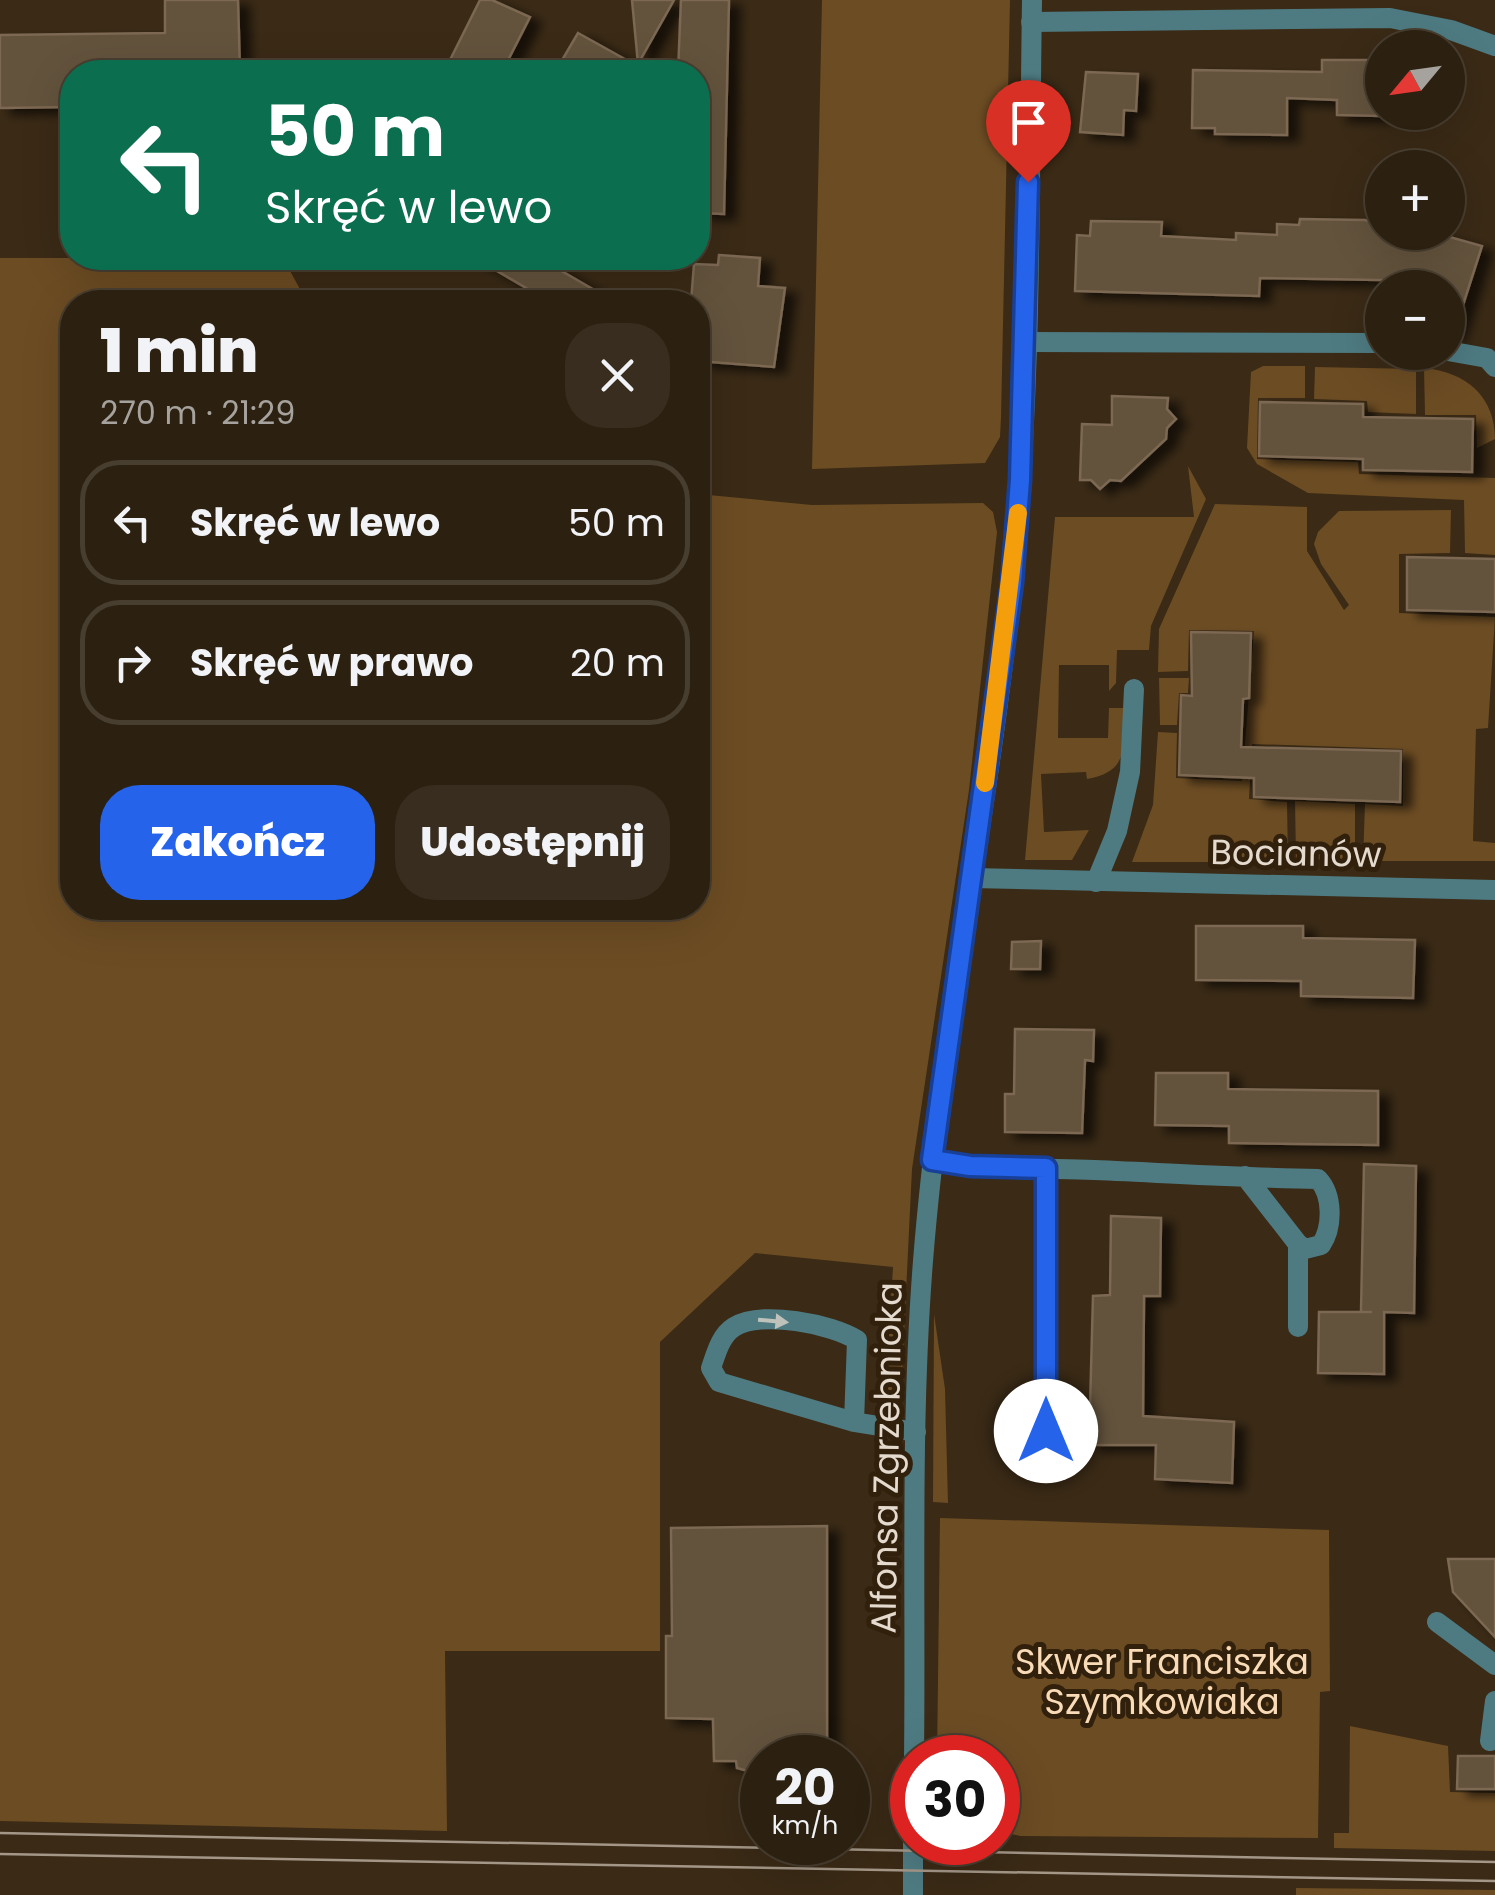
<!DOCTYPE html>
<html lang="pl">
<head>
<meta charset="utf-8">
<style>
	:root { --surface:#2c2010; --page:#382d1e; --text:#f1f3f6; --muted:#a6a39f; --line:#483e30; --accent:#2563eb }
	body { margin:0; font-family:Poppins,sans-serif; background:var(--page); color:var(--text); height:100vh; display:flex; flex-direction:column; font-size:38px; white-space:nowrap }
	* { box-sizing:border-box; margin:0 }
	p { font-size:32px; color:var(--muted) }
	.icon { flex:none; width:55px; height:55px; fill:none; stroke:currentColor; stroke-width:2; stroke-linecap:round; stroke-linejoin:round }
	.map { position:relative; flex:1; overflow:hidden }
	.details { position:absolute; left:60px; top:290px; width:650px; height:630px; display:flex; flex-direction:column; background:var(--surface); border-radius:40px; box-shadow:0 10px 40px #0002,0 0 0 2px var(--line) }
	.details>* { flex:none }
	.banner { position:absolute; left:60px; top:60px; width:650px; height:210px; border-radius:40px; box-shadow:0 10px 40px #0002,0 0 0 2px var(--line); background:#0b6e4f; color:#fff; overflow:hidden }
	.needle { width:65px; rotate:241deg }
	.buttons { position:absolute; left:1365px; top:30px; display:grid; gap:20px }
	.buttons a { display:grid; place-items:center; width:100px; height:100px; border-radius:50%; background:var(--surface); box-shadow:0 10px 40px #0002,0 0 0 2px var(--line); font-size:50px }
	.speed { position:absolute; left:740px; top:1735px; display:flex; gap:20px; font-size:50px; font-weight:700; text-align:center }
	.speed>* { display:grid; place-content:center; width:130px; height:130px; border-radius:50%; background:var(--surface); box-shadow:0 10px 40px #0002,0 0 0 2px var(--line); line-height:1 }
	.speed small { font-size:25px; font-weight:400 }
	.speed .limit { border:15px solid #d22; background:#fff; color:#111 }
	.pin { position:absolute; display:grid; place-items:center; width:85px; height:85px; color:#fff; margin:-102px -42px; border-radius:50% 50% 50% 0; rotate:-45deg; box-shadow:0 0 10px #0007 }
	.pin .icon { rotate:45deg }
	.me { position:absolute; width:110px; margin:-55px; rotate:0deg; stroke-linejoin:round; filter:drop-shadow(0 0 8px #0008) }
	.turn { display:flex; align-items:center; gap:35px; height:210px; padding:0 40px; font-size:45px }
	.turn .icon { width:130px; height:130px; stroke-width:2.5 }
	.turn b { display:block; font-size:70px; line-height:85px }
	.round { display:grid; place-items:center; flex:none; width:105px; height:105px; border-radius:40px; background:var(--page) }
	.head { display:flex; align-items:center; justify-content:space-between; height:170px; padding:0 40px }
	h1 { font-size:60px; font-weight:800; line-height:75px }
	.button { display:flex; gap:20px; margin-top:auto; padding:20px 40px }
	.button a { flex:1; height:115px; border-radius:40px; background:var(--accent); color:#fff; font-size:40px; font-weight:800; line-height:115px; text-align:center }
	.button a+a { background:var(--page); color:var(--text) }
	ul { padding:0; list-style:none }
	li { display:flex; align-items:center; gap:30px; height:125px; margin:0 20px 15px; padding:0 20px; border:5px solid var(--line); border-radius:40px }
	li div { flex:1 }
	li b { display:block; font-size:38px }
	li em { font-style:normal }
	.map>svg:first-child { display:block }
	.green { fill:#6c4c23 }
	.building { fill:#63523c; stroke:#7b6852; stroke-width:2.5; filter:url(#shadow) }
	.lines { fill:none; stroke-linecap:round; stroke-linejoin:round }
	.minor { stroke:#4e7b82; stroke-width:20 }
	.tram { stroke:#a49788; stroke-width:2.5 }
	.oneway { fill:#bfc2bb }
	.route-casing { stroke:#184099; stroke-width:25 }
	.route { stroke:#2563eb; stroke-width:18 }
	.slow { stroke:#f59e0b; stroke-width:18 }
	.labels { text-anchor:middle; dominant-baseline:central; stroke-width:10; stroke-linejoin:round; paint-order:stroke }
	.street-label { font-size:35px; fill:#e5dace; stroke:#30200c }
	.park-label { font-size:35px; fill:#f9dbb8; stroke:#30200c }
</style>
</head>
<body>
<div class="map">
<svg width="1495" height="1895" viewBox="0 0 1495 1895">
	<defs>
		<filter id="shadow"><feDropShadow dx="11" dy="6" stdDeviation="5" flood-color="#0009"/></filter>
	</defs>
	<rect width="100%" height="100%" fill="#3a2a16"/>
	<!-- green -->
	<g class="green">
		<path d="M 822,0 L 1010,0 L 1001,417 L 1000,437 L 985,463 L 812,469 Z"/>
		<path d="M 0,258 L 283,258 L 307,302 L 72,302 L 72,908 L 698,908 L 698,494 L 812,505 L 983,503 L 993,512 L 997,532 L 969,790 L 912,1169 L 900,1417 L 884,1416 L 893,1267 L 755,1253 L 660,1342 L 660,1651 L 445,1651 L 447,1831 L 0,1821 Z"/>
		<path d="M 1263,366 L 1305,366 L 1305,398 L 1258,398 L 1257,459 L 1358,462 L 1359,474 L 1495,478 L 1495,555 L 1465,553 L 1464,500 L 1308,493 L 1257,464 L 1247,448 L 1251,372 Z"/>
		<path d="M 1315,367 L 1416,369 L 1416,414 L 1368,412 L 1367,401 L 1314,399 Z"/>
		<path d="M 1424,368 C 1467,372 1495,397 1495,439 L 1477,448 L 1476,415 L 1425,415 Z"/>
		<path d="M 1188,466 L 1206,499 L 1151,626 L 1149,650 L 1117,650 L 1116,683 L 1109,691 L 1109,665 L 1059,665 L 1058,738 L 1108,738 L 1109,708 L 1125,708 C 1122,745 1132,771 1087,779 L 1086,772 L 1041,774 L 1044,832 L 1089,830 L 1072,860 L 1025,860 L 1055,517 L 1194,517 Z"/>
		<path d="M 1215,504 L 1307,507 L 1307,551 L 1344,610 L 1349,605 L 1321,564 L 1314,544 L 1318,532 L 1339,511 L 1451,510 L 1450,553 L 1399,554 L 1399,613 L 1495,617 L 1488,728 L 1476,729 L 1473,841 L 1495,843 L 1495,861 L 1363,861 L 1365,804 L 1403,806 L 1403,749 L 1252,744 L 1249,799 L 1287,802 L 1288,862 L 1132,862 L 1153,805 L 1158,732 L 1177,733 L 1176,778 L 1242,781 L 1254,631 L 1189,630 L 1188,671 L 1158,672 L 1159,629 Z"/>
		<path d="M 1159,678 L 1189,678 L 1188,693 L 1179,693 L 1177,725 L 1160,725 Z"/>
		<path d="M 1295,801 L 1355,804 L 1355,860 L 1296,859 Z"/>
		<path d="M 934,1314 L 945,1389 L 948,1503 L 933,1502 Z"/>
		<path d="M 940,1518 L 1329,1530 L 1330,1691 L 1320,1692 L 1318,1838 L 1020,1836 L 998,1831 L 998,1758 L 937,1757 Z"/>
		<path d="M 1350,1726 L 1448,1746 L 1450,1792 L 1495,1793 L 1495,1851 L 1334,1848 L 1334,1833 L 1349,1833 Z"/>
		<path d="M 1296,1888 L 1495,1890 L 1495,1895 L 1296,1895 Z"/>
	</g>
	<!-- building -->
	<g class="building">
		<path d="M 165,0 L 238,0 L 240,72 L 72,72 L 72,107 L 0,108 L 0,35 L 165,33 Z"/>
		<path d="M 480,0 L 492,0 L 530,17 L 502,72 L 444,72 Z"/>
		<path d="M 632,0 L 674,0 L 638,64 Z"/>
		<path d="M 681,0 L 729,0 L 724,214 L 698,213 L 698,72 L 678,72 Z"/>
		<path d="M 578,33 L 605,48 L 648,72 L 555,72 Z"/>
		<path d="M 1322,60 L 1382,60 L 1382,116 L 1337,115 L 1337,100 L 1287,98 L 1287,135 L 1215,134 L 1215,128 L 1192,128 L 1193,70 L 1322,72 Z"/>
		<path d="M 1086,72 L 1138,74 L 1136,111 L 1124,110 L 1123,135 L 1080,132 Z"/>
		<path d="M 1300,219 L 1365,220 L 1382,225 L 1382,232 L 1432,232 L 1482,246 L 1453,336 L 1448,335 L 1448,288 L 1412,288 L 1381,280 L 1260,278 L 1259,296 L 1075,291 L 1077,235 L 1090,236 L 1091,221 L 1162,222 L 1161,236 L 1236,240 L 1236,233 L 1277,235 L 1277,224 L 1299,225 Z"/>
		<path d="M 719,255 L 760,258 L 758,286 L 785,288 L 774,367 L 698,361 L 698,302 L 691,302 L 694,264 L 718,265 Z"/>
		<path d="M 475,258 L 539,258 L 615,302 L 550,302 Z"/>
		<path d="M 1112,396 L 1168,398 L 1167,409 L 1176,419 L 1167,428 L 1166,439 L 1121,481 L 1110,480 L 1100,489 L 1091,480 L 1080,480 L 1082,424 L 1112,425 Z"/>
		<path d="M 1260,402 L 1363,404 L 1363,417 L 1473,419 L 1472,472 L 1363,470 L 1363,459 L 1259,456 Z"/>
		<path d="M 1407,557 L 1495,559 L 1495,612 L 1407,610 Z"/>
		<path d="M 1191,632 L 1251,633 L 1249,698 L 1243,699 L 1241,747 L 1401,751 L 1400,802 L 1254,797 L 1254,778 L 1179,775 L 1181,695 L 1192,696 Z"/>
		<path d="M 1196,926 L 1303,926 L 1303,938 L 1415,940 L 1413,998 L 1301,996 L 1301,981 L 1196,980 Z"/>
		<path d="M 1041,941 L 1040,969 L 1011,969 L 1012,942 Z"/>
		<path d="M 1015,1029 L 1094,1030 L 1093,1061 L 1085,1060 L 1082,1133 L 1005,1132 L 1005,1094 L 1014,1094 Z"/>
		<path d="M 1156,1073 L 1228,1073 L 1228,1089 L 1378,1091 L 1378,1145 L 1229,1143 L 1229,1126 L 1155,1125 Z"/>
		<path d="M 1364,1164 L 1416,1166 L 1414,1313 L 1384,1312 L 1384,1374 L 1318,1373 L 1319,1312 L 1372,1312 L 1361,1312 Z"/>
		<path d="M 1111,1216 L 1161,1218 L 1160,1296 L 1144,1296 L 1143,1416 L 1234,1422 L 1232,1483 L 1155,1479 L 1156,1445 L 1089,1445 L 1093,1296 L 1110,1295 Z"/>
		<path d="M 827,1526 L 827,1758 L 762,1758 L 762,1775 L 737,1768 L 736,1761 L 714,1761 L 713,1719 L 666,1718 L 666,1636 L 672,1636 L 671,1528 Z"/>
		<path d="M 1448,1559 L 1495,1559 L 1495,1637 L 1453,1592 Z"/>
		<path d="M 1458,1756 L 1495,1756 L 1495,1789 L 1457,1789 Z"/>
	</g>
	<g class="lines">
		<!-- minor -->
		<g class="minor">
			<path d="M 1031,22 L 1390,18 L 1451,30 L 1495,46"/>
			<path d="M 1024,342 L 1382,343"/>
			<path d="M 1448,351 L 1487,358 L 1495,367"/>
			<path d="M 971,878 L 1495,890"/>
			<path d="M 1096,882 L 1117,831 L 1130,772 L 1134,689"/>
			<path d="M 932,1160 C 985,1169 1039,1168 1094,1170 C 1169,1173 1244,1178 1318,1179 C 1333,1195 1333,1227 1321,1245 L 1305,1249 L 1298,1244 L 1245,1176"/>
			<path d="M 1298,1327 L 1298,1244"/>
			<path d="M 854,1422 L 857,1340 C 832,1324 761,1310 734,1327 C 720,1336 716,1354 711,1368 L 719,1382 L 854,1422 L 916,1432"/>
			<path d="M 1046,1431 L 1046,1168"/>
			<path d="M 1437,1622 L 1495,1665"/>
			<path d="M 1490,1741 L 1495,1701"/>
			<path d="M 914,1758 C 916,1592 910,1426 923,1261 C 941,1034 989,811 1012,585 C 1032,392 1029,194 1032,0"/>
			<path d="M 913,1895 L 913,1842"/>
		</g>
		<!-- tram -->
		<g class="tram">
			<path d="M 0,1833 L 1495,1862"/>
			<path d="M 0,1854 L 1495,1881"/>
		</g>
	</g>
	<!-- one-way arrows -->
	<defs><path id="oneway-solid" d="M-6-.8H1V-3.2L6.5 0L1 3.2V.8H-6Z" transform="scale(2.5)"/></defs>
	<use class="oneway" href="#oneway-solid" transform="translate(773 1321) rotate(5)"/>
	<g class="lines">
		<!-- route casing -->
		<g class="route-casing">
			<path id="route" d="M 1028,182 L 1020,480 L 1012,583 L 932,1160 L 970,1166 L 1046,1168 L 1046,1431"/>
		</g>
		<!-- route -->
		<use href="#route" class="route"/>
		<!-- slow -->
		<path class="slow" d="M 985,783 L 1018,513"/>
	</g>
	<g class="labels">
		<!-- street labels -->
		<g class="street-label">
			<text transform="translate(1296 853) rotate(1)">Bocianów</text>
			<text transform="translate(886 1458) rotate(-89)">Alfonsa Zgrzebnioka</text>
		</g>
		<!-- park labels -->
		<g class="park-label">
			<text x="1162" y="1661">Skwer Franciszka<tspan x="1162" dy="40">Szymkowiaka</tspan></text>
		</g>
	</g>
</svg>
<div class="buttons">
<a><svg class="needle" viewBox="-14 -14 28 28"><path d="M0-13l5 13h-10z" fill="#e53935"/><path d="M0 13l5-13h-10z" fill="#a6a39f"/></svg></a>
<a>+</a>
<a>−</a>
</div>
<div class="speed"><div>20<small>km/h</small></div><div class="limit">30</div></div>
<div class="pin" style="left:1028px;top:182px;background:#d93025"><svg class="icon" aria-label="arrive" viewBox="0 0 24 24"><path d="M6 21V4h12l-3 4 3 4H6"/></svg></div>
<svg class="me" style="left:1046px;top:1431px" viewBox="-20 -20 40 40"><circle r="19" fill="#fff"/><path d="M0-13L10 11 0 6-10 11z" fill="#2563eb"/></svg>
<div class="banner">
<div class="turn"><svg class="icon" aria-label="left" viewBox="0 0 24 24"><path d="M17 20v-9H6M10 6l-5 5 5 5"/></svg><div><b>50 m</b>Skręć w lewo</div></div>
</div>
<section class="details">
<div class="head"><div><h1>1 min</h1><p>270 m · 21:29</p></div><a class="round"><svg class="icon" aria-label="close" viewBox="0 0 24 24"><path d="M6 6l12 12M18 6L6 18"/></svg></a></div>
<ul>
<li><svg class="icon" aria-label="left" viewBox="0 0 24 24"><path d="M17 20v-9H6M10 6l-5 5 5 5"/></svg><div><b>Skręć w lewo</b></div><em>50 m</em></li>
<li><svg class="icon" aria-label="right" viewBox="0 0 24 24"><path d="M7 20v-9h11M14 6l5 5-5 5"/></svg><div><b>Skręć w prawo</b></div><em>20 m</em></li>
</ul>
<div class="button"><a>Zakończ</a><a>Udostępnij</a></div>
</section>
</div>
</body>
</html>
